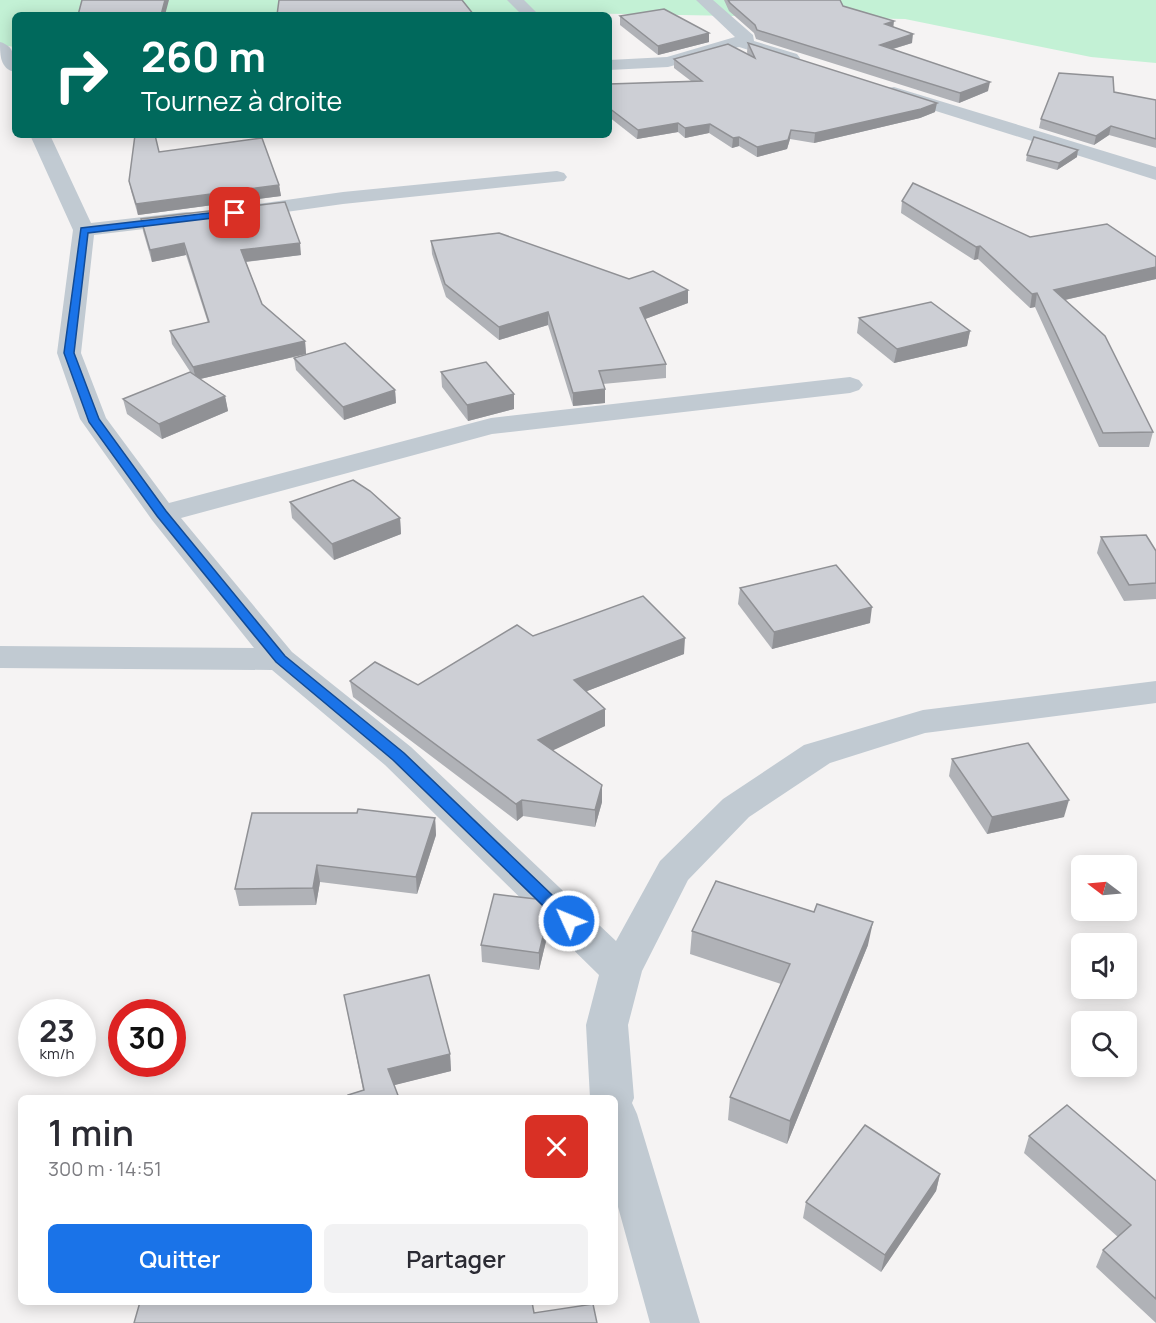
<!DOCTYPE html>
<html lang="fr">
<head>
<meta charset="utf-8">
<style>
	:root { --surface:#fff; --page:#f2f2f3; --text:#2b2b33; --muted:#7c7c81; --accent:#1a73e8 }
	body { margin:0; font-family:Manrope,sans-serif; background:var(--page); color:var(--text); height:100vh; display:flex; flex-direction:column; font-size:22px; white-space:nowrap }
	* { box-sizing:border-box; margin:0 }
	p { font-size:20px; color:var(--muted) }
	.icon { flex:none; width:33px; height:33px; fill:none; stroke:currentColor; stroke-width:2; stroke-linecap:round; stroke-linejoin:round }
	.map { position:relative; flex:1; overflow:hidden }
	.details { position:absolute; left:18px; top:1095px; width:600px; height:210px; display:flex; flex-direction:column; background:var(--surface); border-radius:9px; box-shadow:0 3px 15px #0003 }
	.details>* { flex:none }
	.top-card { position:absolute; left:12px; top:12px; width:600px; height:126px; border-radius:9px; box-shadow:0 3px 15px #0003; background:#00695c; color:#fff; overflow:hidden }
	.needle { width:39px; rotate:286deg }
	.tools { position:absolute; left:1071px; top:855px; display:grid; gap:12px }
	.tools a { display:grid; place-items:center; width:66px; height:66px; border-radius:9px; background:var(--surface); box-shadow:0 3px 15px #0003; font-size:30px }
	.speed { position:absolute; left:18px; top:999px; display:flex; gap:12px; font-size:30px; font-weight:700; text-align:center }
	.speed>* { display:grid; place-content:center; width:78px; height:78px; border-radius:50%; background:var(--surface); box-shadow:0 3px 15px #0003; line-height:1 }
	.speed small { font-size:15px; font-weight:400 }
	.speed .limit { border:9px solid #d22; background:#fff; color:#111 }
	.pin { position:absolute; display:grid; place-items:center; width:51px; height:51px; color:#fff; margin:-26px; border-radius:12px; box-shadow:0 3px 9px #0006 }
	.me { position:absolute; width:66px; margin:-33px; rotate:314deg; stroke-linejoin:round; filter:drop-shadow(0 0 4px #0008) }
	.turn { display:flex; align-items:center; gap:21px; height:126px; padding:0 30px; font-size:27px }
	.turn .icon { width:78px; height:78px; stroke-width:2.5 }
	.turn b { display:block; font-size:42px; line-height:51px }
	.round { display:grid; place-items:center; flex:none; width:63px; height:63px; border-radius:9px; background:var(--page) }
	.summary { display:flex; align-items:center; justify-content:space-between; height:102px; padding:0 30px }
	h1 { font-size:36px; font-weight:600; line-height:45px }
	.cta { display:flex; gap:12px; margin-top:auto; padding:12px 30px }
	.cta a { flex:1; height:69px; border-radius:9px; background:var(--accent); color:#fff; font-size:24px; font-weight:600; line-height:69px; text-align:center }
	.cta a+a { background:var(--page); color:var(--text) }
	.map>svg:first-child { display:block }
	.green { fill:#c3f1d5 }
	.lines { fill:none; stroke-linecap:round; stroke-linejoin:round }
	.street { fill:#c1cad2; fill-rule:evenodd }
	.wall { fill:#b0b2b7 }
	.shaded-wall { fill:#909195 }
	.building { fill:#cdcfd5; stroke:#909195; stroke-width:1.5 }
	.route { fill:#1a73e8; stroke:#114b97; stroke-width:1.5 }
</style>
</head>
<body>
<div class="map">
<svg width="1156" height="1323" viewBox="0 0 1156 1323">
	<rect width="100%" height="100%" fill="#f5f3f3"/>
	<!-- green -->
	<path class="green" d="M 0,0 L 1156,0 L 1156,63 L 1091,57 L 905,19 L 513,12 L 494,15 L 15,15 L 15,47 L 0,45 Z"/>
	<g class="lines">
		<!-- street -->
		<g class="street">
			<path d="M 507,0 L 524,0 L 539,15 L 522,15 Z"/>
			<path d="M 696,0 L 713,0 L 753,35 L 754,41 L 797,54 L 800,58 L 797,62 L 791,63 L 739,47 L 668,67 L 609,70 L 609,60 L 667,57 L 735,37 Z"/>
			<path d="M 0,42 C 15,46 15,59 15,72 C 0,69 0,55 0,42 Z"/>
			<path d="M 894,87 L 1156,167 L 1156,180 L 888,96 L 885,92 L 888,88 Z"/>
			<path d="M 30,135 L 50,135 L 91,223 L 186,212 L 194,213 L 197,218 L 194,223 L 186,224 L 94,235 L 81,353 L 106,418 L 169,503 L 491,418 L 850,377 L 859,380 L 863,385 L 859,390 L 850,393 L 492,434 L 181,518 L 292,652 L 411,747 L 616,941 L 660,861 L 723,799 L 804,745 L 923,710 L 1156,681 L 1156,703 L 925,733 L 830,763 L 749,817 L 688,880 L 642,971 L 628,1025 L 634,1098 L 632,1103 L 637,1114 L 700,1323 L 650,1323 L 615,1196 L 615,1098 L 590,1098 L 586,1025 L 599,975 L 385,765 L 272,670 L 0,668 L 0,646 L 254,648 L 152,520 L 80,419 L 57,353 L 73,230 Z"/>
			<path d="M 557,171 L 564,173 L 567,177 L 564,181 L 343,204 L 244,218 L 236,217 L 233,212 L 236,207 L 244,206 L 343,192 Z"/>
		</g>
	</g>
	<!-- wall -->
	<g class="wall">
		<path d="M 724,0 L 840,0 L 843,6 L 894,27 L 912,43 L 893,49 L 988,91 L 959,103 L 756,39 L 754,33 L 729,11 Z"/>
		<path d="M 620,16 L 709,42 L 658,55 L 620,25 Z"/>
		<path d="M 748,43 L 935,112 L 920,118 L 814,143 L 790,139 L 787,149 L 757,157 L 739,146 L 732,148 L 709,133 L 685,138 L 678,132 L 637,139 L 609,117 L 609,84 L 691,81 L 674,68 L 674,59 L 748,55 L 747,52 Z"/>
		<path d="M 1114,92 L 1156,100 L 1156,148 L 1109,135 L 1094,145 L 1039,128 L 1041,119 Z"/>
		<path d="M 159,152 L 279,185 L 281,196 L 138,215 L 131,191 L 129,181 Z"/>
		<path d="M 1027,155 L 1077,157 L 1057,170 L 1026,161 Z"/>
		<path d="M 902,201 L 1030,237 L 1156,257 L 1156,279 L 1065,300 L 1153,432 L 1149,447 L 1099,447 L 1035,307 L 1030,308 L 978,259 L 974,260 L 901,213 Z"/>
		<path d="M 141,219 L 301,255 L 246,262 L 262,304 L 305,341 L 306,354 L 200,379 L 225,396 L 228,411 L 162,439 L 127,414 L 123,399 L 191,373 L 172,344 L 170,331 L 208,323 L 186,255 L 152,262 L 143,231 Z"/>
		<path d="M 431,241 L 688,303 L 645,319 L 666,364 L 666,378 L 603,384 L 605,403 L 573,406 L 548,325 L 499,340 L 446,297 L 432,254 Z"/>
		<path d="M 859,318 L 970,331 L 967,346 L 894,363 L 857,333 Z"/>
		<path d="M 294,358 L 395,390 L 396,403 L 344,420 L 296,370 Z"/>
		<path d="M 441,372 L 514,409 L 468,421 L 442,387 Z"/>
		<path d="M 290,502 L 400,518 L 401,534 L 334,560 L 292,518 Z"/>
		<path d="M 1101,537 L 1156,551 L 1156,599 L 1124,601 L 1097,553 Z"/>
		<path d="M 740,588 L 870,623 L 772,649 L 738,604 Z"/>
		<path d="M 533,636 L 684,654 L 587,691 L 605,726 L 552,750 L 602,802 L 595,827 L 523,816 L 517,821 L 353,697 L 350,681 L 418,685 Z"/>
		<path d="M 952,759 L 1064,817 L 987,834 L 949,776 Z"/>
		<path d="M 435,818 L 436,835 L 417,894 L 320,882 L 316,905 L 239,906 L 235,889 Z"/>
		<path d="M 549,929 L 539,970 L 482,962 L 481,945 Z"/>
		<path d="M 692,931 L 868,945 L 787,1144 L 728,1120 L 730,1097 L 781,984 L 690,954 Z"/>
		<path d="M 344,995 L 450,1054 L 451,1071 L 394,1085 L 399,1098 L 349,1098 L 348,1095 L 363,1090 Z"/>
		<path d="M 1029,1136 L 1156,1181 L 1156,1323 L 1096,1267 L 1103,1250 L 1118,1237 L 1024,1153 Z"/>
		<path d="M 940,1174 L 936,1191 L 881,1272 L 803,1218 L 806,1202 Z"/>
	</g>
	<!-- shaded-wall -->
	<g class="shaded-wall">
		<path d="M 165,0 L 169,0 L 165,15 L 161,15 Z"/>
		<path d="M 894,21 L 893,30 L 885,24 Z"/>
		<path d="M 709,33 L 709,42 L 658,55 L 658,46 Z"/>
		<path d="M 913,34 L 912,43 L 879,53 L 880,45 Z"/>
		<path d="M 990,82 L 988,91 L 959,103 L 960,93 Z"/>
		<path d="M 937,103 L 935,112 L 920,118 L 814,143 L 815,133 Z"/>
		<path d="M 678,123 L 678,132 L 637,139 L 638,130 Z"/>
		<path d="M 710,124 L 709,133 L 685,138 L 685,128 Z"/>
		<path d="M 1111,126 L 1109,135 L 1094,145 L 1096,136 Z"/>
		<path d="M 791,130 L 790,139 L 787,149 L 757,157 L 757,147 Z"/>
		<path d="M 739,137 L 739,146 L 732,148 L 733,138 Z"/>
		<path d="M 1078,150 L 1077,157 L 1057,170 L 1059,163 Z"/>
		<path d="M 279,185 L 281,196 L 138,215 L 136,204 Z"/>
		<path d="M 184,243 L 186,255 L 152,262 L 150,250 Z"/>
		<path d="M 300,243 L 301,255 L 243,262 L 241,250 Z"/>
		<path d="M 980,246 L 978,259 L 974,260 L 976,247 Z"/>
		<path d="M 1156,267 L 1156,279 L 1051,303 L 1054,290 Z"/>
		<path d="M 688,290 L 688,303 L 640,321 L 640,308 Z"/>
		<path d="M 1037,293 L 1035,307 L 1030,308 L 1032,294 Z"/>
		<path d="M 548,312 L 548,325 L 499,340 L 499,327 Z"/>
		<path d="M 970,331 L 967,346 L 894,363 L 897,349 Z"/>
		<path d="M 305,341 L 306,354 L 196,380 L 193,367 Z"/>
		<path d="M 605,389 L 605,403 L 573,406 L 573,393 Z"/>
		<path d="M 395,390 L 396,403 L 344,420 L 343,407 Z"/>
		<path d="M 514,394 L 514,409 L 468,421 L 467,405 Z"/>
		<path d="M 225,396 L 228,411 L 162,439 L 159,424 Z"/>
		<path d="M 400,518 L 401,534 L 334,560 L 332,544 Z"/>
		<path d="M 872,607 L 870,623 L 772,649 L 774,632 Z"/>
		<path d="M 685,638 L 684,654 L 574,696 L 574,680 Z"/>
		<path d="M 605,709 L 605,726 L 539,757 L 538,740 Z"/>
		<path d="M 602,785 L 602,802 L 595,827 L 595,810 Z"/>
		<path d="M 522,800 L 523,816 L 517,821 L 516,804 Z"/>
		<path d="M 1069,800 L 1064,817 L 987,834 L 992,817 Z"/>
		<path d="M 435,818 L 436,835 L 417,894 L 416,877 Z"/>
		<path d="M 317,865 L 320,882 L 316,905 L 313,888 Z"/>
		<path d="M 549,912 L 549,929 L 539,970 L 539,953 Z"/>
		<path d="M 873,922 L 868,945 L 787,1144 L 790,1121 Z"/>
		<path d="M 450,1054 L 451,1071 L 391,1086 L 388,1069 Z"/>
		<path d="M 940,1174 L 936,1191 L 881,1272 L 885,1255 Z"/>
	</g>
	<!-- building -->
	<g class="building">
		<path d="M 82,0 L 165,0 L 161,15 L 78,15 Z"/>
		<path d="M 279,0 L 462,0 L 474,15 L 277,15 Z"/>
		<path d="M 728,0 L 840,0 L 843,6 L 894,21 L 885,24 L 913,34 L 880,45 L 990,82 L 960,93 L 757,30 L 755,25 L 730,3 Z"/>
		<path d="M 664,9 L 709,33 L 658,46 L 620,16 Z"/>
		<path d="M 748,43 L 937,103 L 921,109 L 815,133 L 791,130 L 788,140 L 757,147 L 739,137 L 733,138 L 710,124 L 685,128 L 678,123 L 638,130 L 609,108 L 609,84 L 702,81 L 674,59 L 728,44 L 755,58 Z"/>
		<path d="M 1059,73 L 1113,77 L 1114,92 L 1156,100 L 1156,139 L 1111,126 L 1096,136 L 1041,119 Z"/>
		<path d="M 135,135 L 155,135 L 159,152 L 262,138 L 279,185 L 136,204 L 129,181 Z"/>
		<path d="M 1034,137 L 1078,150 L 1059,163 L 1027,155 Z"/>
		<path d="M 913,183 L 1030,237 L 1107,224 L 1156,257 L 1156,267 L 1054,290 L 1105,336 L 1153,432 L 1103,433 L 1037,293 L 1032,294 L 980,246 L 976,247 L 902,201 Z"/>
		<path d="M 285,202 L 300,243 L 241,250 L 262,304 L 305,341 L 193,367 L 170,331 L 209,322 L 184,243 L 150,250 L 141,219 Z"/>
		<path d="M 499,233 L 629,279 L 653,271 L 688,290 L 640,308 L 666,364 L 599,371 L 605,389 L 573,393 L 548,312 L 499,327 L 445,284 L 431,241 Z"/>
		<path d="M 931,302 L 970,331 L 897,349 L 859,318 Z"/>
		<path d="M 345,343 L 395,390 L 343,407 L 294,358 Z"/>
		<path d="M 486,362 L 514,394 L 467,405 L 441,372 Z"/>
		<path d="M 190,372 L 225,396 L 159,424 L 123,399 Z"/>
		<path d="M 353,480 L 370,491 L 400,518 L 332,544 L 290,502 Z"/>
		<path d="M 1146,535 L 1156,551 L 1156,583 L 1129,585 L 1101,537 Z"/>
		<path d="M 836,565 L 872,607 L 774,632 L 740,588 Z"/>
		<path d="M 643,596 L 685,638 L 574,680 L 605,709 L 538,740 L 602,785 L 595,810 L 522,800 L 516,804 L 350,681 L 375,662 L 418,685 L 517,625 L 533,636 Z"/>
		<path d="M 1028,743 L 1069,800 L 992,817 L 952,759 Z"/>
		<path d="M 358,809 L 435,818 L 416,877 L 317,865 L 313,888 L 235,889 L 252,813 L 357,813 Z"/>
		<path d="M 716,881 L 814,912 L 817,904 L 873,922 L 790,1121 L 730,1097 L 790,964 L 692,931 Z"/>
		<path d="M 494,894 L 536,899 L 549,912 L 539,953 L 481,945 Z"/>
		<path d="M 429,975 L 450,1054 L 388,1069 L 399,1098 L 349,1098 L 348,1095 L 364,1090 L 344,995 Z"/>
		<path d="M 1067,1105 L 1156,1181 L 1156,1299 L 1103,1250 L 1131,1225 L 1029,1136 Z"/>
		<path d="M 865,1125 L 940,1174 L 885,1255 L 806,1202 Z"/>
		<path d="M 140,1302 L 532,1302 L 534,1313 L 593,1304 L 597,1323 L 134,1323 Z"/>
	</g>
	<!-- route -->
	<path class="route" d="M 235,210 L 238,211 L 238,215 L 88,233 L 74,353 L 99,419 L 166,511 L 285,656 L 404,753 L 575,917 L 578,921 L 575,926 L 569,928 L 564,926 L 393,760 L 276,662 L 157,516 L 89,422 L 64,353 L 81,228 Z"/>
</svg>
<div class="tools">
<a><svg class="needle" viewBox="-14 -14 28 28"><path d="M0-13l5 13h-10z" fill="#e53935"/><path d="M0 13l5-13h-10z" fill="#7c7c81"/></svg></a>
<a><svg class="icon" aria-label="sound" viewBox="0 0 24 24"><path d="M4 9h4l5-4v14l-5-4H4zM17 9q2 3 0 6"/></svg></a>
<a><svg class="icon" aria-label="search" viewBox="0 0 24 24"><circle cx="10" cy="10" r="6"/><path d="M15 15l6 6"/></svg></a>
</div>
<div class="speed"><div>23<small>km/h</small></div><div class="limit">30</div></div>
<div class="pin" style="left:235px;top:213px;background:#d93025"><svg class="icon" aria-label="arrive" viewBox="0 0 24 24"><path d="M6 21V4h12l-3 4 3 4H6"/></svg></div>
<svg class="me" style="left:569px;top:921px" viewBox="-20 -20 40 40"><circle r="17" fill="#1a73e8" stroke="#fff" stroke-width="3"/><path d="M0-11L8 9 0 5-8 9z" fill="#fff"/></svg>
<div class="top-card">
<div class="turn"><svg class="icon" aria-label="right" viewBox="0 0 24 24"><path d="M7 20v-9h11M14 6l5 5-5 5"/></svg><div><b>260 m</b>Tournez à droite</div></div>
</div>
<section class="details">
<div class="summary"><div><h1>1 min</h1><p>300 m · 14:51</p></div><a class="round" style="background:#d93025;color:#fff"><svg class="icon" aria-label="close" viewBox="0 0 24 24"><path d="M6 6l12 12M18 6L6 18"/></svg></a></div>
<div class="cta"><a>Quitter</a><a>Partager</a></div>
</section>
</div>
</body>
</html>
